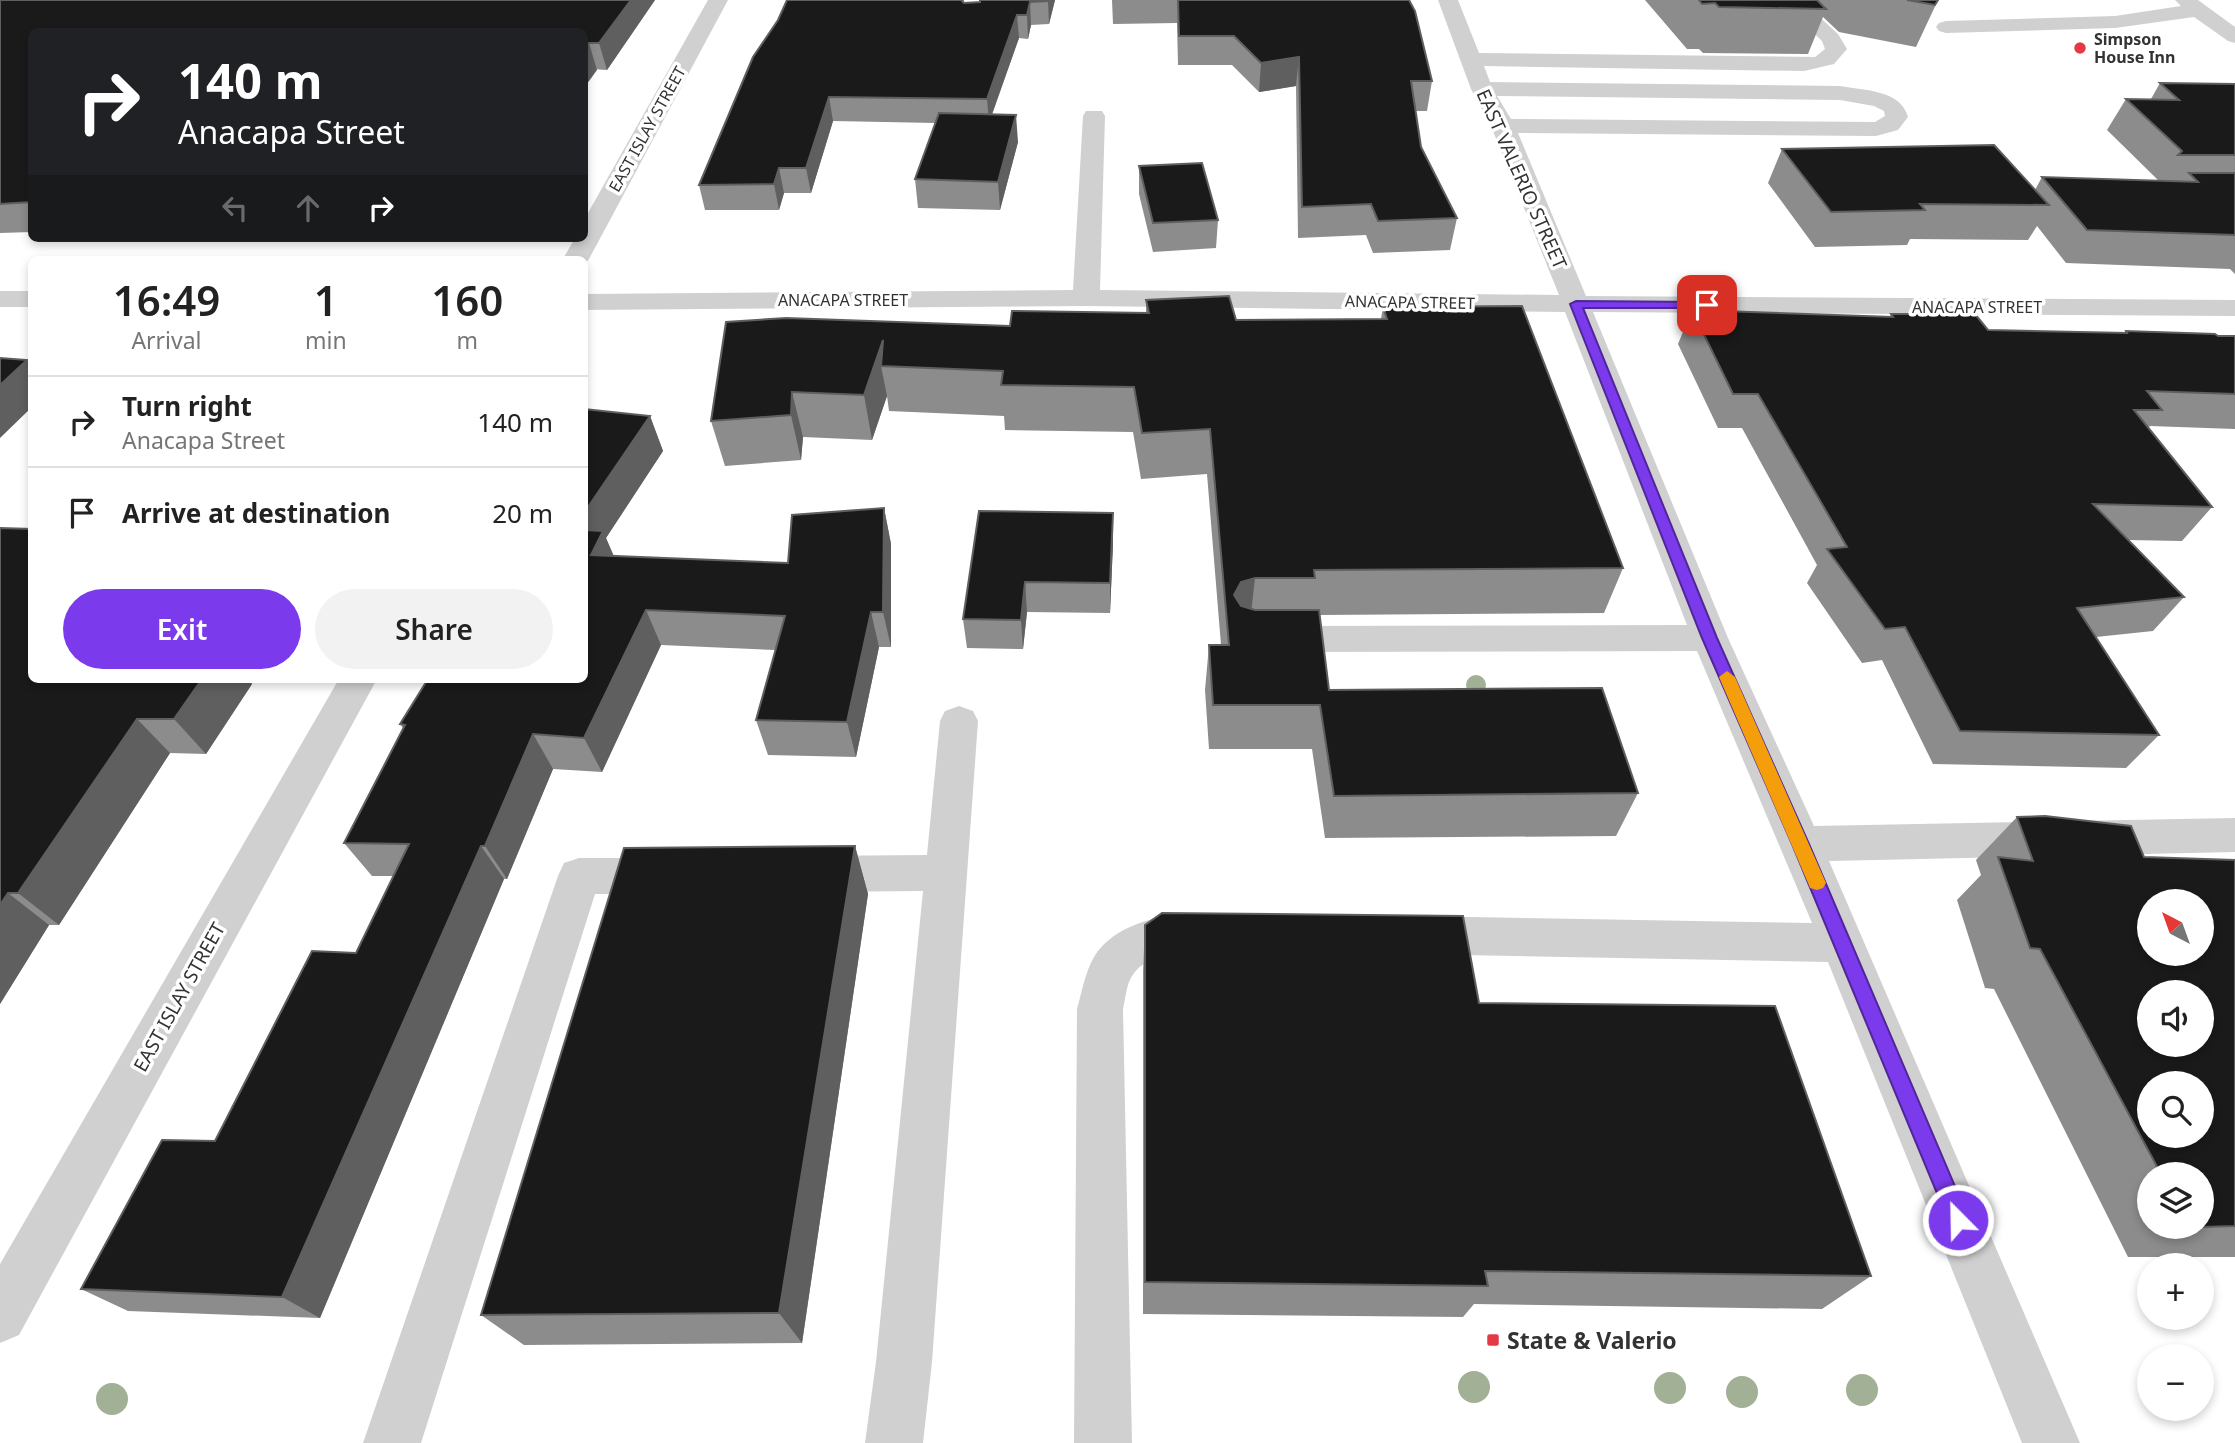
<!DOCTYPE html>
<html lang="en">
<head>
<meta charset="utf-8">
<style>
	:root { --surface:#fff; --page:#f2f2f2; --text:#222; --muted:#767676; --line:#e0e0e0; --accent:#7c3aed }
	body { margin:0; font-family:"Noto Sans",sans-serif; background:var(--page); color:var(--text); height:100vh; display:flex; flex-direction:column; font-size:26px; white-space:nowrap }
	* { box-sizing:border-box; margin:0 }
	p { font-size:23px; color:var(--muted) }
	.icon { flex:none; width:38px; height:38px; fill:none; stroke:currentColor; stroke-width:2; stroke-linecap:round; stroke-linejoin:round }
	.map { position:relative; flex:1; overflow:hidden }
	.drawer { position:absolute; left:28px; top:256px; width:560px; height:427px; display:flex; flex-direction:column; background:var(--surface); border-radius:10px; box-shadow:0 4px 10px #0003 }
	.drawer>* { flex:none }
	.top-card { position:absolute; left:28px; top:28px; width:560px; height:214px; border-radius:10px; box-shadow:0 4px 10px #0003; background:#202124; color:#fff; overflow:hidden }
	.needle { width:46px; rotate:319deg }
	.tools { position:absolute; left:2137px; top:889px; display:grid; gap:14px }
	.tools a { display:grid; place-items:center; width:77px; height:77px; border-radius:50%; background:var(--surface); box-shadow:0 4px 10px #0003; font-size:35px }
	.pin { position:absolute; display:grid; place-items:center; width:60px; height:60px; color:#fff; margin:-30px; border-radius:14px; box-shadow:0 4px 10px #0006 }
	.me { position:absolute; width:77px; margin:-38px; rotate:337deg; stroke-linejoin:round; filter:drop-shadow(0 0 5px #0008) }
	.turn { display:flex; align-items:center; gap:24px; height:147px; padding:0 35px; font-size:32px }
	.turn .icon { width:91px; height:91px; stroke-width:2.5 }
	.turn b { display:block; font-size:49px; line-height:60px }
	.lanes { display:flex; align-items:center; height:66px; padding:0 35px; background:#0003; justify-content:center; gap:35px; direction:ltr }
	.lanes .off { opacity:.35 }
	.eta { display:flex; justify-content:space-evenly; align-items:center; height:119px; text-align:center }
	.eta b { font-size:42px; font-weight:600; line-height:49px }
	.cta { display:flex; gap:14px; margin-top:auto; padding:14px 35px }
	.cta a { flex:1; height:80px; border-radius:42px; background:var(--accent); color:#fff; font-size:28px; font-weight:600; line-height:80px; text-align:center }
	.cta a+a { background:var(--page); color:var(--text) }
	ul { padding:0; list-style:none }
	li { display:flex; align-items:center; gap:21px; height:91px; padding:0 35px; border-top:2px solid var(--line) }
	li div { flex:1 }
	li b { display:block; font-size:26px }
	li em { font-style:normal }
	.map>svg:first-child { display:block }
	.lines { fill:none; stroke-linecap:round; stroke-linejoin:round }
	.minor { fill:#d0d0d0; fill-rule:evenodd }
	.tree { fill:#a2b095 }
	.wall { fill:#8c8c8c; fill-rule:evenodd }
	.shaded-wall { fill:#5f5f5f }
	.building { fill:#1a1a1a; stroke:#5f5f5f; stroke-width:2; fill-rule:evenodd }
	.route { fill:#7c3aed; stroke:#51269a; stroke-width:2 }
	.slow { fill:#f59e0b }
	.poi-dot { fill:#e63946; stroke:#fff; stroke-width:2.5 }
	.labels { text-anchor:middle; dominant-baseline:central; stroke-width:7; stroke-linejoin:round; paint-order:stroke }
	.far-poi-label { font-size:16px; font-weight:bold; fill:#333; stroke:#fff; text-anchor:start }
	.far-street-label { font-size:16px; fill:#333; stroke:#fff }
	.street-label { font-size:19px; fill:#333; stroke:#fff }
	.near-poi-label { font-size:23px; font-weight:bold; fill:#333; stroke:#fff; text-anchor:start }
</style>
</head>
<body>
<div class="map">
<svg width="2235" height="1443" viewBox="0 0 2235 1443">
	<rect width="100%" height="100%" fill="#fff"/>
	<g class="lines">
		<!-- minor -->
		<g class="minor">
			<path d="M 708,0 L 728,0 L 589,259 L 584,265 L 584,259 L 563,259 L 575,238 L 584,238 L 584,220 Z"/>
			<path d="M 1438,0 L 1458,0 L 1479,53 L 1815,57 L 1825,49 L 1822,41 L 1779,0 L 1801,0 L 1838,34 L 1847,49 L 1834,64 L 1804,71 L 1484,66 L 1490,82 L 1840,86 C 1865,91 1900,89 1908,117 L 1898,130 L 1876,136 L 1518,133 L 1586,296 L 2235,300 L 2235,316 L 1593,312 L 1728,638 L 1814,826 L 2235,818 L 2235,852 L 1829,861 L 2080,1443 L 2022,1443 L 1828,962 L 1413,954 L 1397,949 L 1391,935 L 1397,921 L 1413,916 L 1812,923 L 1697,651 L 1271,652 L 1258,648 L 1253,639 L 1258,630 L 1271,626 L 1687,625 L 1565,312 L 1086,306 L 584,310 L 584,294 L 1073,290 L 1083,116 L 1086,111 L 1102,111 L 1105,116 L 1100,290 L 1559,295 L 1491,126 L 1471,89 ZM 1497,96 L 1840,100 L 1874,106 L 1884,111 L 1885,116 L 1875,122 L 1511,119 Z"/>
			<path d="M 2175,0 L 2198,0 L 2235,27 L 2235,43 L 2228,41 L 2194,17 L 2115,28 L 1946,33 L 1939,31 L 1936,27 L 1939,23 L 1946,21 L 2115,16 L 2181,6 Z"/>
			<rect x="0" y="291" width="32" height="16"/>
			<path d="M 339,679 L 377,679 L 19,1335 L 0,1343 L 0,1264 Z"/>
			<path d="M 959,706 L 973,711 L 978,721 L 932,1362 L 923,1443 L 865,1443 L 876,1362 L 923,891 L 810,892 L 795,887 L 789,874 L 795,861 L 810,856 L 927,855 L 940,721 L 945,711 Z"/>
			<path d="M 579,858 L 666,858 L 681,863 L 687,876 L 681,889 L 666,894 L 595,894 L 421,1443 L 363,1443 L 558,876 L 564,863 Z"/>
			<path d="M 1195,913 L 1211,918 L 1217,932 L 1211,946 C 1184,955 1142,950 1129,982 C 1126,990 1125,1000 1123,1009 L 1132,1443 L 1074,1443 L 1077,1009 C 1082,991 1085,973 1094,957 C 1113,925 1160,914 1195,913 Z"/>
		</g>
	</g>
	<!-- trees -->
	<g class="tree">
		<circle cx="1476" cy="685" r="10"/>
		<circle cx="1474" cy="1387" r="16"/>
		<circle cx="1670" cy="1388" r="16"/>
		<circle cx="1862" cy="1390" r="16"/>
		<circle cx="1742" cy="1392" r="16"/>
		<circle cx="112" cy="1399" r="16"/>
	</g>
	<!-- wall -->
	<g class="wall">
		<path d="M 0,0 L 655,0 L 607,70 L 32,32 L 32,232 L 0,233 Z"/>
		<path d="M 787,0 L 964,0 L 964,2 L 980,2 L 980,0 L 1055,0 L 1049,24 L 1031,25 L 1028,39 L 1019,38 L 992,114 L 1018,142 L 1000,210 L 918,208 L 915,179 L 936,123 L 833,121 L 811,193 L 784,193 L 779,210 L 705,210 L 699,185 L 778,20 Z"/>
		<path d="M 1112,0 L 1409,0 L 1432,81 L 1427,111 L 1416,111 L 1421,147 L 1457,218 L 1450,250 L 1373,253 L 1366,235 L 1298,238 L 1296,86 L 1259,92 L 1232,65 L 1178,65 L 1177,23 L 1113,24 Z"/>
		<path d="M 1645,0 L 1938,0 L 1916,47 L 1839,32 L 1823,17 L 1808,54 L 1703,53 L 1699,49 L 1687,49 Z"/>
		<path d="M 2160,83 L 2235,84 L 2235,274 L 2230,269 L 2066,263 L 2037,226 L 2028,240 L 1910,239 L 1907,245 L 1815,247 L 1768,183 L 1782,149 L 2035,190 L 2042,177 L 2159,181 L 2107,130 L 2126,99 L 2151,99 Z"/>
		<path d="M 1139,166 L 1218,220 L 1216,248 L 1153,252 L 1139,194 Z"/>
		<path d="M 305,238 L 488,238 L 306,239 Z"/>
		<path d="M 1146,300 L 1236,320 L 1381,319 L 1383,307 L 1623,568 L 1604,613 L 1320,615 L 1329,690 L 1638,793 L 1616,836 L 1325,838 L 1312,749 L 1209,749 L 1205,690 L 1209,645 L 1221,645 L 1207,474 L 1141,479 L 1133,432 L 1005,430 L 1004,416 L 889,411 L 887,396 L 872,440 L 803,437 L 801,460 L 725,466 L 711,421 L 726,322 L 1010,326 L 1146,313 Z"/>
		<path d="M 1692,310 L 1890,317 L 1891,314 L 1988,330 L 2125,333 L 2126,331 L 2235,336 L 2235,429 L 2150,426 L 2148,428 L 2212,507 L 2182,541 L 2128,540 L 2184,597 L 2153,631 L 2096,637 L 2159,735 L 2126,768 L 1933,764 L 1882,660 L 1862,663 L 1807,583 L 1817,565 L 1742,428 L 1718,428 L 1678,344 Z"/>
		<path d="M 584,409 L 650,416 L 663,451 L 606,538 L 614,556 L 788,563 L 884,508 L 891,544 L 891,647 L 879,647 L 856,757 L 768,755 L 756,720 L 775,650 L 661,645 L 602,772 L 553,769 L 507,879 L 504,879 L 320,1318 L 128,1311 L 81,1289 L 215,1141 L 356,953 L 393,876 L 372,876 L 344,843 L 403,728 L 400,724 L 584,679 Z"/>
		<path d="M 979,511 L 1113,543 L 1110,613 L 1027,612 L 1023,649 L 967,648 L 963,619 Z"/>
		<path d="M 0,528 L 32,679 L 248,679 L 252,684 L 206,754 L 170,753 L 59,925 L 49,925 L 0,1004 Z"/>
		<path d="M 2017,817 L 2144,857 L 2235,860 L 2235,1257 L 2128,1257 L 1994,989 L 1985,988 L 1957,900 L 1981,875 L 1976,860 ZM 2149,1174 L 2202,1174 L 2202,1227 L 2149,1227 Z"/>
		<path d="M 855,846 L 868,894 L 802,1343 L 524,1345 L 481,1315 Z"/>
		<path d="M 1145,925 L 1479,1003 L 1871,1276 L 1822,1309 L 1474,1304 L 1463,1317 L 1143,1314 L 1143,971 Z"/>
	</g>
	<!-- shaded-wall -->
	<g class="shaded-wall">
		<path d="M 631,0 L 655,0 L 607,70 L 599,43 Z"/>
		<path d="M 1048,0 L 1055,0 L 1049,24 L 1048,1 Z"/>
		<path d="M 1030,2 L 1031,25 L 1028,39 L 1027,15 Z"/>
		<path d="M 1017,15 L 1019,38 L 989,123 L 987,99 Z"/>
		<path d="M 589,43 L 597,70 L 584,88 L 584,49 Z"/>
		<path d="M 1299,57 L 1296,86 L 1259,92 L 1261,63 Z"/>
		<path d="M 829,97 L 833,121 L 811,193 L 806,168 Z"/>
		<path d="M 1016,115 L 1018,142 L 1000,210 L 998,182 Z"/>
		<path d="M 779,168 L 784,193 L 779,210 L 774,184 Z"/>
		<path d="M 883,340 L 881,366 L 887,396 L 872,440 L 864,395 Z"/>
		<path d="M 27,360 L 32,366 L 32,407 L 0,438 L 0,385 Z"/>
		<path d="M 792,392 L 803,437 L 801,460 L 791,415 Z"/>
		<path d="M 650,416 L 663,451 L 606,538 L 618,567 L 584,556 L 584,513 Z"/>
		<path d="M 884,508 L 891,544 L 891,647 L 883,612 Z"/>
		<path d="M 1113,513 L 1113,543 L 1110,613 L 1110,583 Z"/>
		<path d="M 1255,578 L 1250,623 L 1234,595 L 1241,582 Z"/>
		<path d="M 1025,582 L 1027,612 L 1023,649 L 1021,620 Z"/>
		<path d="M 646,610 L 661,645 L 602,772 L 584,738 Z"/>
		<path d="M 871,612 L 879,647 L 856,757 L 847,722 Z"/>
		<path d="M 200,679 L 248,679 L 252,684 L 206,754 L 174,719 Z"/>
		<path d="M 137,719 L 170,753 L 59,925 L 18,893 Z"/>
		<path d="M 533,734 L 553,769 L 507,879 L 485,846 Z"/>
		<path d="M 481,846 L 504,879 L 320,1318 L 282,1297 Z"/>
		<path d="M 855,846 L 868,894 L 802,1343 L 779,1313 Z"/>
		<path d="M 8,893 L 49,925 L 0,1004 L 0,905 Z"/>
	</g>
	<!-- building -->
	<g class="building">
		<path d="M 0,0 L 631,0 L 599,43 L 589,43 L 584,49 L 584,32 L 32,32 L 32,202 L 0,204 Z"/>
		<path d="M 787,0 L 961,0 L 964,3 L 980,2 L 980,0 L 1048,0 L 1048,1 L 1030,2 L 1027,15 L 1017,15 L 987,99 L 829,97 L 806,168 L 779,168 L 774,184 L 699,185 L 753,57 L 778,20 Z"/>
		<path d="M 1178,0 L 1409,0 L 1415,11 L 1432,81 L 1411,81 L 1421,147 L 1457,218 L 1378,221 L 1371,204 L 1302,207 L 1299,57 L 1261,63 L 1234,36 L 1179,36 Z"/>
		<path d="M 1699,0 L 1817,0 L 1826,9 L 1719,7 L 1715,3 L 1702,4 Z"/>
		<path d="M 1907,0 L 1938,0 L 1935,5 Z"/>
		<path d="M 2160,83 L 2235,84 L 2235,155 L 2178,155 L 2182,151 L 2126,99 L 2179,100 Z"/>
		<path d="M 939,113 L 1016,115 L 998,182 L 915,179 Z"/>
		<path d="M 1994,145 L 2049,205 L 1920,204 L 1925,210 L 1831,212 L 1782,149 Z"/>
		<path d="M 1202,163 L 1218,220 L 1153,223 L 1139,166 Z"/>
		<path d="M 2189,173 L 2235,173 L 2235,235 L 2087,230 L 2042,177 L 2198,182 Z"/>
		<path d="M 1229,296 L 1236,320 L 1387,319 L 1383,307 L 1522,306 L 1623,568 L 1314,570 L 1315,578 L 1255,578 L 1241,582 L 1234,595 L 1241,606 L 1255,610 L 1319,610 L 1329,690 L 1602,688 L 1638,793 L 1334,796 L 1320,705 L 1213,705 L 1209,645 L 1229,645 L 1210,429 L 1142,433 L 1134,387 L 1001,385 L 1003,371 L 881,366 L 883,340 L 864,395 L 792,392 L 791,415 L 711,421 L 726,322 L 786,318 L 1010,326 L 1012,311 L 1149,313 L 1146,300 Z"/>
		<path d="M 1692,310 L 1893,317 L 1891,314 L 1975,314 L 1988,330 L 2127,333 L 2126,331 L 2215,334 L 2218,336 L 2235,336 L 2235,394 L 2147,391 L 2162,410 L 2134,410 L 2212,507 L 2093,504 L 2184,597 L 2077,608 L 2159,735 L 1960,731 L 1905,627 L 1885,629 L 1827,549 L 1847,547 L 1758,394 L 1733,394 Z"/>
		<path d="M 0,358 L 27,360 L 0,385 Z"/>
		<path d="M 584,409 L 650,416 L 584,513 Z"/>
		<path d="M 884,508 L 883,612 L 871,612 L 847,722 L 756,720 L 785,616 L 646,610 L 584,738 L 533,734 L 485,846 L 481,846 L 282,1297 L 81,1289 L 162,1140 L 215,1141 L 312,951 L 356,953 L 409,844 L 344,843 L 405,725 L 400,724 L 428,679 L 584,679 L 584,530 L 603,531 L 591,555 L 788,563 L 792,515 Z"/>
		<path d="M 979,511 L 1113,513 L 1110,583 L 1025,582 L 1021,620 L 963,619 Z"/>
		<path d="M 0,528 L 32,529 L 32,679 L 202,679 L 174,719 L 137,719 L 18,893 L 8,893 L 0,905 Z"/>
		<path d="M 2045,816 L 2131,826 L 2144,857 L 2235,860 L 2235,1226 L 2202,1227 L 2202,1174 L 2161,1174 L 2040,949 L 2030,948 L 1998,857 L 2033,861 L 2017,817 ZM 2149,901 L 2202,901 L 2202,954 L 2149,954 ZM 2149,992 L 2202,992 L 2202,1045 L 2149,1045 ZM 2149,1083 L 2202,1083 L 2202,1136 L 2149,1136 Z"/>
		<path d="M 855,846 L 779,1313 L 481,1315 L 624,848 Z"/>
		<path d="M 1162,913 L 1463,916 L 1479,1003 L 1775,1006 L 1871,1276 L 1485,1271 L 1488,1286 L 1145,1282 L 1145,925 Z"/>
	</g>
	<!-- route -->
	<path class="route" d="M 1576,301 L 1707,302 L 1713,305 L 1707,308 L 1583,308 L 1717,638 L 1809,844 L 1966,1212 L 1969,1220 L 1966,1227 L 1958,1230 L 1951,1227 L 1792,844 L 1702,638 L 1570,304 Z"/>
	<!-- slow -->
	<path class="slow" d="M 1727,671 L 1735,677 L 1826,883 L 1823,888 L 1817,890 L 1810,888 L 1808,883 L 1719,677 Z"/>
	<!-- markers -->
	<g class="poi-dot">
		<circle cx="2080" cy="48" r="7"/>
		<rect x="1486" y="1333" width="14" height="14" rx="3.5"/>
	</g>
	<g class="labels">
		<!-- far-poi labels -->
		<g class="far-poi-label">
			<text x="2094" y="39">Simpson<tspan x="2094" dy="18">House Inn</tspan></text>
		</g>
		<!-- far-street labels -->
		<g class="far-street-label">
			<text transform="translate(647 129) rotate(-61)">EAST ISLAY STREET</text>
			<text x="843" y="300">ANACAPA STREET</text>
			<text transform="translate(1410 302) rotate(1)">ANACAPA STREET</text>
			<text x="1977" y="307">ANACAPA STREET</text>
		</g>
		<!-- street labels -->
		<g class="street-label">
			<text transform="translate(1522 179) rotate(66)">EAST VALERIO STREET</text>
			<text transform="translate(179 997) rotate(-61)">EAST ISLAY STREET</text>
		</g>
		<!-- near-poi labels -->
		<g class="near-poi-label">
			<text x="1507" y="1340">State &amp; Valerio</text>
		</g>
	</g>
</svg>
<div class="tools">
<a><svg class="needle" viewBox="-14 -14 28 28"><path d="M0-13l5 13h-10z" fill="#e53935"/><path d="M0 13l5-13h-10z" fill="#767676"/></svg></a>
<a><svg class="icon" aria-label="sound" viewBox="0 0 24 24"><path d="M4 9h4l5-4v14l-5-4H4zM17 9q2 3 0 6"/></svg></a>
<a><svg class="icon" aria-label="search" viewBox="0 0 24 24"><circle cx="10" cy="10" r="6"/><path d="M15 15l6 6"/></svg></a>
<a><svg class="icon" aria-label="layers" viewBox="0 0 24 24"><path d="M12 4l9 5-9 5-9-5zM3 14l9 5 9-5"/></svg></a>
<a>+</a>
<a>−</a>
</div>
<div class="pin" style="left:1707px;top:305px;background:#d93025"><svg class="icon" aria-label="arrive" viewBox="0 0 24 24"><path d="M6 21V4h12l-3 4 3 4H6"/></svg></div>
<svg class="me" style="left:1958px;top:1220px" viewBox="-20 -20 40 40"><circle r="17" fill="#7c3aed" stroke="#fff" stroke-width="3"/><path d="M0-11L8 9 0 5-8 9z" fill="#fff"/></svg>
<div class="top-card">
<div class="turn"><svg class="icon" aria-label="right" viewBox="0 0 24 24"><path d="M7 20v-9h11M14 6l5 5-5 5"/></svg><div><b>140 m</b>Anacapa Street</div></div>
<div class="lanes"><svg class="icon off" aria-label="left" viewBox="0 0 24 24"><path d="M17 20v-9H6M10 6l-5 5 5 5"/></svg><svg class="icon off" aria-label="ahead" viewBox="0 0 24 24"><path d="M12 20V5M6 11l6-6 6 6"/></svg><svg class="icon" aria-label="right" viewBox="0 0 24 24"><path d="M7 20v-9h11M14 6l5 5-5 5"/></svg></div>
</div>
<section class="drawer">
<div class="eta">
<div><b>16:49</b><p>Arrival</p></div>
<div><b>1</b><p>min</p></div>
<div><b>160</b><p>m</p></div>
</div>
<ul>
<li><svg class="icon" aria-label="right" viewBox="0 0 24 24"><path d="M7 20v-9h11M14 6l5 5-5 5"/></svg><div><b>Turn right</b><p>Anacapa Street</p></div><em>140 m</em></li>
<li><svg class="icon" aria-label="arrive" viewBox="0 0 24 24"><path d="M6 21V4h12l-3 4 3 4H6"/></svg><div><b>Arrive at destination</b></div><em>20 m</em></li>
</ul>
<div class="cta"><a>Exit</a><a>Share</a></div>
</section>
</div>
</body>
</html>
